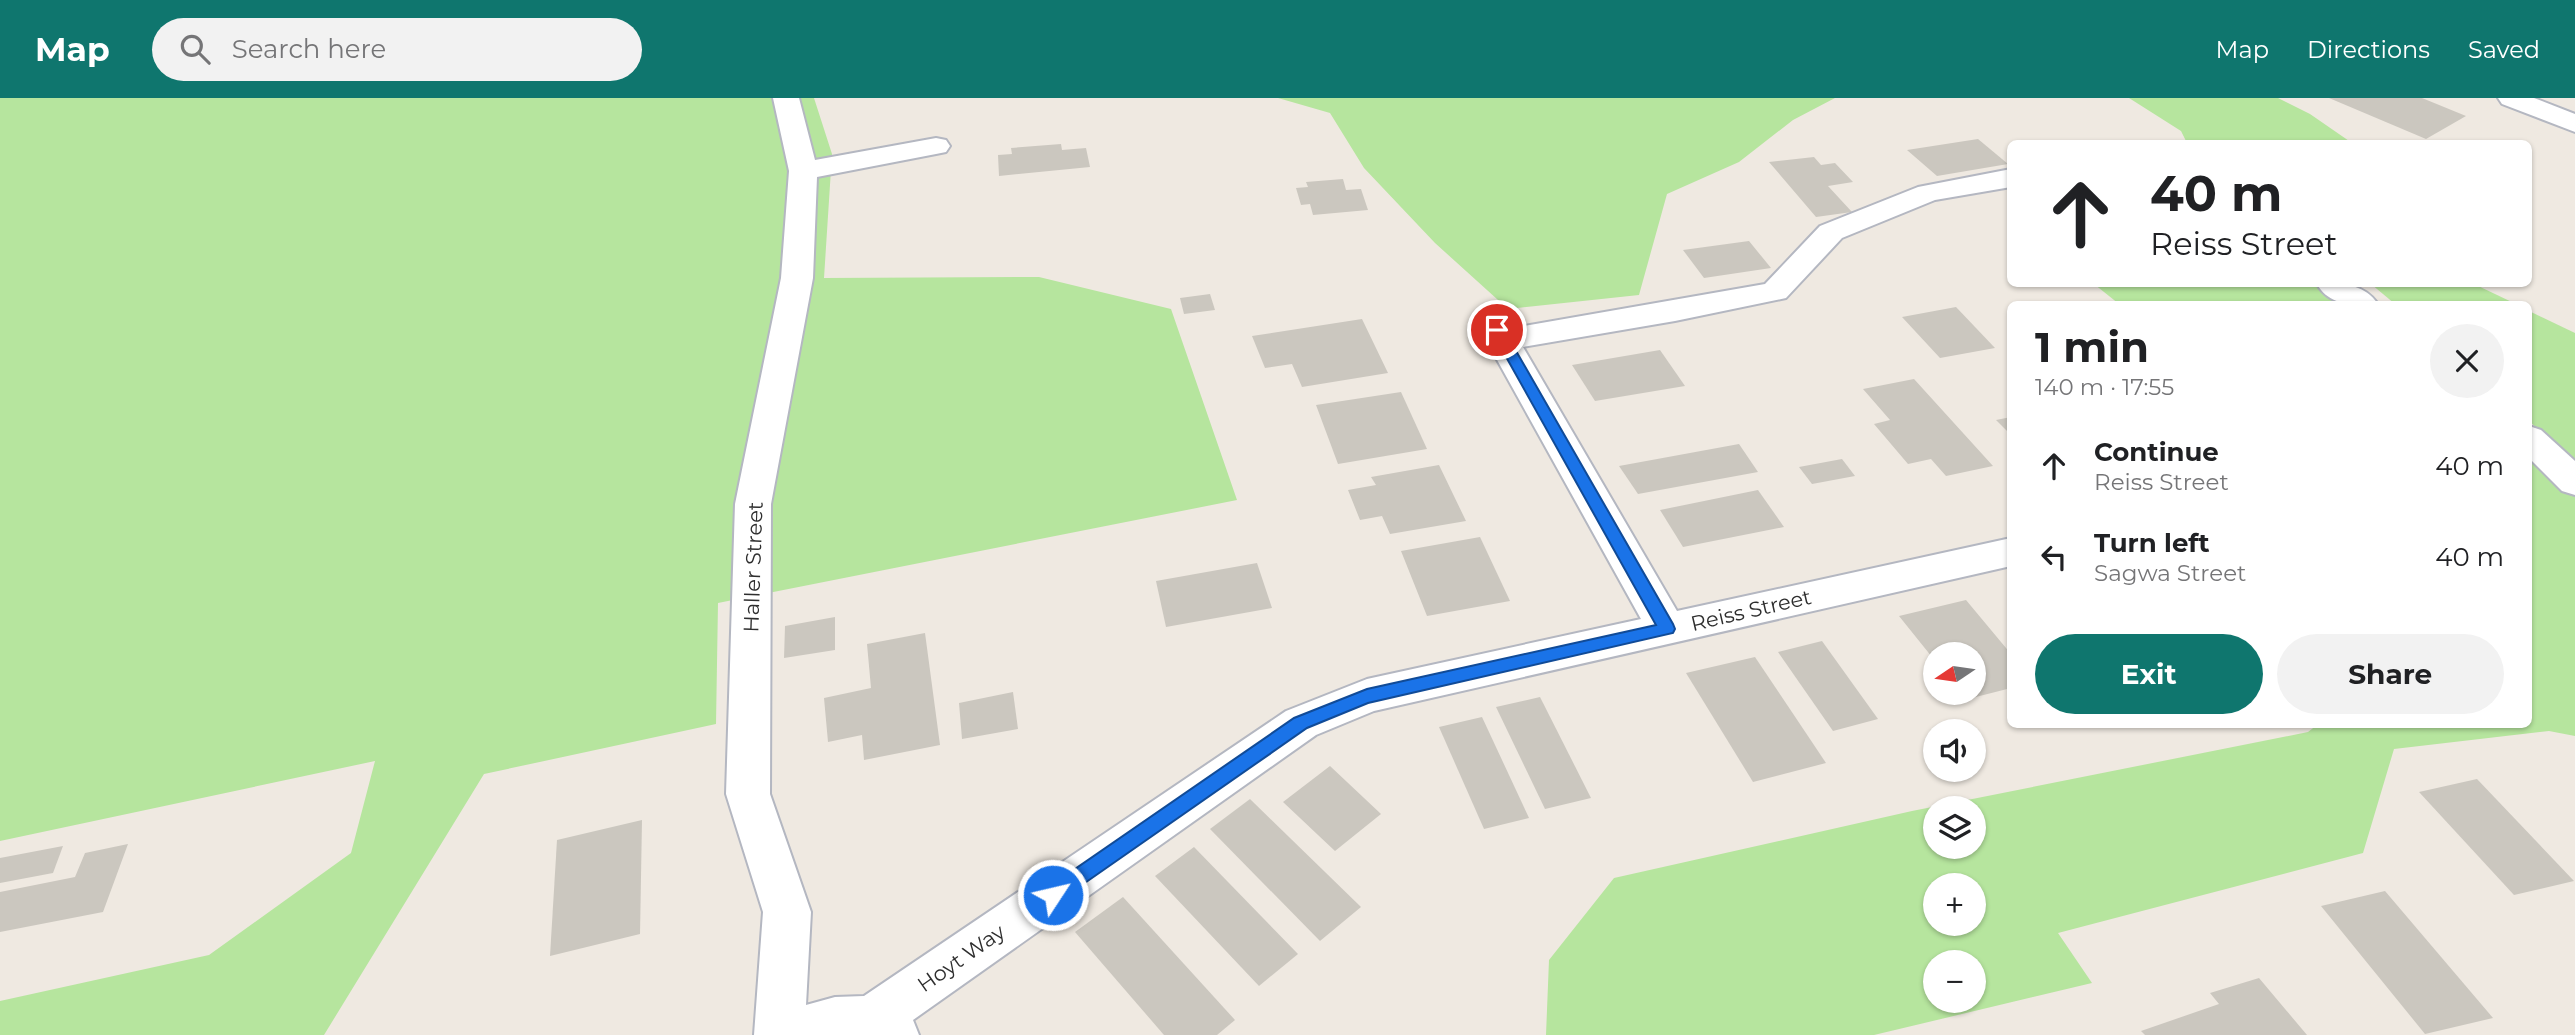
<!DOCTYPE html>
<html lang="en">
<head>
<meta charset="utf-8">
<style>
	:root { --surface:#fff; --page:#f2f2f2; --text:#202124; --muted:#757577; --accent:#0f766e }
	body { margin:0; font-family:Montserrat,sans-serif; background:var(--page); color:var(--text); height:100vh; display:flex; flex-direction:column; font-size:26px; white-space:nowrap }
	* { box-sizing:border-box; margin:0 }
	p { font-size:23px; color:var(--muted) }
	.icon { flex:none; width:38px; height:38px; fill:none; stroke:currentColor; stroke-width:2; stroke-linecap:round; stroke-linejoin:round }
	.map { position:relative; flex:1; overflow:hidden }
	.details { position:absolute; left:2007px; top:203px; width:525px; height:427px; display:flex; flex-direction:column; background:var(--surface); border-radius:10px; box-shadow:0 2px 5px #0004 }
	.details>* { flex:none }
	.banner { position:absolute; left:2007px; top:42px; width:525px; height:147px; border-radius:10px; box-shadow:0 2px 5px #0004; background:#fff; color:var(--text); overflow:hidden }
	.needle { width:46px; rotate:257deg }
	.tools { position:absolute; left:1923px; top:544px; display:grid; gap:14px }
	.tools a { display:grid; place-items:center; width:63px; height:63px; border-radius:50%; background:var(--surface); box-shadow:0 2px 5px #0004; font-size:35px }
	.pin { position:absolute; display:grid; place-items:center; width:60px; height:60px; color:#fff; margin:-30px; border:4px solid #fff; border-radius:50%; box-shadow:0 2px 7px #0007 }
	.me { position:absolute; width:77px; margin:-38px; rotate:55deg; stroke-linejoin:round; filter:drop-shadow(0 0 5px #0008) }
	.turn { display:flex; align-items:center; gap:24px; height:147px; padding:0 28px; font-size:32px }
	.turn .icon { width:91px; height:91px; stroke-width:2.5 }
	.turn b { display:block; font-size:49px; line-height:60px }
	.round { display:grid; place-items:center; flex:none; width:74px; height:74px; border-radius:37px; background:var(--page) }
	.head { display:flex; align-items:center; justify-content:space-between; height:119px; padding:0 28px }
	h1 { font-size:42px; font-weight:700; line-height:52px }
	.cta { display:flex; gap:14px; margin-top:auto; padding:14px 28px }
	.cta a { flex:1; height:80px; border-radius:42px; background:var(--accent); color:#fff; font-size:28px; font-weight:700; line-height:80px; text-align:center }
	.cta a+a { background:var(--page); color:var(--text) }
	ul { padding:0; list-style:none }
	li { display:flex; align-items:center; gap:21px; height:91px; padding:0 28px }
	li div { flex:1 }
	li b { display:block; font-size:26px }
	li em { font-style:normal }
	header { display:flex; align-items:center; gap:42px; box-sizing:border-box; height:98px; padding:0 35px; background:var(--accent); color:#fff }
	header strong { font-size:33px }
	nav { display:flex; gap:38px; margin-inline-start:auto; font-size:24px }
	.search { width:490px; height:63px; background:var(--page); display:flex; align-items:center; gap:18px; box-sizing:border-box; padding:0 24px; border-radius:38px; color:var(--muted); font-size:26px }
	.map>svg:first-child { display:block }
	.green { fill:#b6e59e; fill-rule:evenodd }
	.building { fill:#cbc7bf }
	.lines { fill:none; stroke-linecap:round; stroke-linejoin:round }
	.minor-casing { stroke:#b4b7c1; stroke-width:4 }
	.minor { fill:#fff; fill-rule:evenodd }
	.route { fill:#1a73e8; stroke:#114b97; stroke-width:2 }
	.labels { text-anchor:middle; dominant-baseline:central; stroke-width:7; stroke-linejoin:round; paint-order:stroke }
	.street-label { font-size:21px; fill:#2e2e2e; stroke:#fff }
</style>
</head>
<body>
<header>
<strong>Map</strong>
<div class="search"><svg class="icon" aria-label="search" viewBox="0 0 24 24"><circle cx="10" cy="10" r="6"/><path d="M15 15l6 6"/></svg>Search here</div>
<nav><a>Map</a><a>Directions</a><a>Saved</a></nav>
</header>
<div class="map">
<svg width="2575" height="937" viewBox="0 0 2575 937">
	<rect width="100%" height="100%" fill="#efe9e1"/>
	<!-- green -->
	<g class="green">
		<path d="M 0,0 L 814,0 L 832,56 L 824,180 L 1039,179 L 1171,211 L 1237,402 L 718,505 L 716,626 L 484,676 L 324,937 L 0,937 L 0,903 L 209,857 L 351,755 L 375,663 L 0,743 Z"/>
		<path d="M 1278,0 L 1835,0 L 1793,22 L 1739,64 L 1667,96 L 1639,197 L 1508,211 L 1435,145 L 1364,70 L 1330,15 Z"/>
		<path d="M 2129,0 L 2278,0 L 2310,16 L 2352,45 L 2187,45 L 2181,33 Z"/>
		<path d="M 2094,186 L 2332,186 L 2359,206 L 2119,206 Z"/>
		<path d="M 2371,186 L 2474,186 L 2516,206 L 2395,206 Z"/>
		<path d="M 2529,213 L 2575,235 L 2575,364 L 2529,323 Z"/>
		<path d="M 2529,354 L 2575,397 L 2575,638 L 2549,633 L 2394,651 L 2363,755 L 2058,835 L 2092,885 L 1874,937 L 1546,937 L 1549,862 L 1614,780 L 1912,713 L 2308,634 L 2317,627 L 2529,626 L 2529,448 L 2532,444 L 2529,440 ZM 1936,710 L 1974,710 L 1974,749 L 1936,749 ZM 1936,788 L 1974,788 L 1974,826 L 1936,826 ZM 1936,864 L 1974,864 L 1974,903 L 1936,903 Z"/>
	</g>
	<!-- building -->
	<g class="building">
		<path d="M 2329,0 L 2422,0 L 2466,18 L 2426,41 Z"/>
		<path d="M 1978,41 L 2008,66 L 1937,78 L 1907,52 Z"/>
		<path d="M 1061,46 L 1062,52 L 1086,50 L 1090,69 L 999,78 L 998,57 L 1012,56 L 1011,50 Z"/>
		<path d="M 1814,59 L 1821,67 L 1835,65 L 1853,84 L 1828,88 L 1852,114 L 1816,119 L 1769,64 Z"/>
		<path d="M 1343,81 L 1346,92 L 1361,91 L 1368,112 L 1313,117 L 1310,106 L 1301,107 L 1296,90 L 1308,89 L 1306,84 Z"/>
		<path d="M 1749,143 L 1771,170 L 1704,180 L 1683,152 Z"/>
		<path d="M 1210,196 L 1215,212 L 1184,216 L 1180,200 Z"/>
		<path d="M 1956,209 L 1995,250 L 1940,260 L 1902,219 Z"/>
		<path d="M 1362,221 L 1388,275 L 1302,289 L 1292,266 L 1265,270 L 1252,238 Z"/>
		<path d="M 1660,252 L 1685,288 L 1595,303 L 1572,267 Z"/>
		<path d="M 1914,281 L 1993,368 L 1946,378 L 1931,361 L 1908,366 L 1874,326 L 1890,322 L 1863,291 Z"/>
		<path d="M 1401,294 L 1427,351 L 1338,366 L 1316,307 Z"/>
		<path d="M 2011,319 L 2011,337 L 1996,322 Z"/>
		<path d="M 1739,346 L 1758,374 L 1638,396 L 1619,368 Z"/>
		<path d="M 1842,361 L 1855,378 L 1812,386 L 1799,369 Z"/>
		<path d="M 1439,367 L 1466,423 L 1390,436 L 1382,418 L 1360,422 L 1348,392 L 1376,387 L 1371,379 Z"/>
		<path d="M 1758,392 L 1784,429 L 1683,449 L 1660,412 Z"/>
		<path d="M 1480,439 L 1510,503 L 1427,518 L 1401,453 Z"/>
		<path d="M 1257,465 L 1272,510 L 1166,529 L 1156,483 Z"/>
		<path d="M 1966,502 L 2011,556 L 2011,590 L 1964,602 L 1959,595 L 1974,595 L 1974,556 L 1936,556 L 1936,564 L 1899,518 Z"/>
		<path d="M 835,519 L 835,552 L 784,560 L 785,528 Z"/>
		<path d="M 925,535 L 940,647 L 864,662 L 862,637 L 828,644 L 824,600 L 871,590 L 867,546 Z"/>
		<path d="M 1822,543 L 1878,621 L 1833,633 L 1778,554 Z"/>
		<path d="M 1755,559 L 1826,665 L 1753,684 L 1686,575 Z"/>
		<path d="M 1013,594 L 1018,631 L 962,641 L 959,605 Z"/>
		<path d="M 1540,599 L 1591,700 L 1545,711 L 1496,609 Z"/>
		<path d="M 1482,619 L 1529,720 L 1484,731 L 1439,629 Z"/>
		<path d="M 1330,668 L 1381,716 L 1335,753 L 1283,704 Z"/>
		<path d="M 2477,681 L 2574,783 L 2514,797 L 2419,694 Z"/>
		<path d="M 1250,701 L 1361,809 L 1320,843 L 1210,731 Z"/>
		<path d="M 642,722 L 640,836 L 550,858 L 557,742 Z"/>
		<path d="M 128,746 L 103,814 L 0,834 L 0,794 L 75,779 L 85,755 Z"/>
		<path d="M 63,748 L 53,775 L 0,785 L 0,760 Z"/>
		<path d="M 1194,749 L 1298,856 L 1259,888 L 1155,778 Z"/>
		<path d="M 2385,793 L 2493,920 L 2425,936 L 2321,808 Z"/>
		<path d="M 1123,799 L 1235,922 L 1217,937 L 1164,937 L 1075,834 Z"/>
		<path d="M 2259,880 L 2307,937 L 2145,937 L 2141,933 L 2219,906 L 2210,895 Z"/>
	</g>
	<g class="lines">
		<!-- minor casing -->
		<g class="minor-casing">
			<g id="minor">
				<path d="M 773,0 L 799,0 L 815,62 L 936,40 L 946,42 L 950,48 L 946,54 L 936,56 L 817,79 L 813,180 L 771,406 L 770,696 L 811,814 L 806,907 L 835,899 L 864,898 L 1286,613 L 1367,581 L 1641,521 L 1486,242 L 1481,232 L 1486,225 L 1497,222 L 1508,225 L 1512,230 L 1765,186 L 1820,128 L 1918,89 L 2011,71 L 2011,89 L 1935,102 L 1842,140 L 1786,200 L 1675,223 L 1523,249 L 1677,513 L 2011,440 L 2011,468 L 1374,613 L 1316,637 L 913,922 L 919,937 L 754,937 L 763,814 L 726,696 L 735,406 L 781,180 L 789,73 Z"/>
				<path d="M 2498,0 L 2534,0 L 2575,16 L 2575,34 L 2502,6 Z"/>
				<path d="M 2317,186 C 2341,186 2363,184 2378,206 C 2355,208 2329,208 2317,186 Z"/>
				<path d="M 2529,328 L 2541,332 L 2575,363 L 2575,397 L 2562,393 L 2529,360 Z"/>
			</g>
		</g>
		<!-- minor -->
		<use href="#minor" class="minor"/>
	</g>
	<!-- route -->
	<path class="route" d="M 1497,228 L 1504,232 L 1673,526 L 1675,531 L 1673,535 L 1368,605 L 1307,630 L 1059,803 L 1053,806 L 1046,803 L 1043,797 L 1046,791 L 1294,620 L 1367,591 L 1656,527 L 1491,232 Z"/>
	<g class="labels">
		<!-- street labels -->
		<g class="street-label">
			<text transform="translate(753 469) rotate(-88)">Haller Street</text>
			<text transform="translate(1751 512) rotate(-13)">Reiss Street</text>
			<text transform="translate(961 860) rotate(-35)">Hoyt Way</text>
		</g>
	</g>
</svg>
<div class="tools">
<a><svg class="needle" viewBox="-14 -14 28 28"><path d="M0-13l5 13h-10z" fill="#e53935"/><path d="M0 13l5-13h-10z" fill="#757577"/></svg></a>
<a><svg class="icon" aria-label="sound" viewBox="0 0 24 24"><path d="M4 9h4l5-4v14l-5-4H4zM17 9q2 3 0 6"/></svg></a>
<a><svg class="icon" aria-label="layers" viewBox="0 0 24 24"><path d="M12 4l9 5-9 5-9-5zM3 14l9 5 9-5"/></svg></a>
<a>+</a>
<a>−</a>
</div>
<div class="pin" style="left:1497px;top:232px;background:#d93025"><svg class="icon" aria-label="arrive" viewBox="0 0 24 24"><path d="M6 21V4h12l-3 4 3 4H6"/></svg></div>
<svg class="me" style="left:1053px;top:797px" viewBox="-20 -20 40 40"><circle r="17" fill="#1a73e8" stroke="#fff" stroke-width="3"/><path d="M0-11L8 9 0 5-8 9z" fill="#fff"/></svg>
<div class="banner">
<div class="turn"><svg class="icon" aria-label="ahead" viewBox="0 0 24 24"><path d="M12 20V5M6 11l6-6 6 6"/></svg><div><b>40 m</b>Reiss Street</div></div>
</div>
<section class="details">
<div class="head"><div><h1>1 min</h1><p>140 m · 17:55</p></div><a class="round"><svg class="icon" aria-label="close" viewBox="0 0 24 24"><path d="M6 6l12 12M18 6L6 18"/></svg></a></div>
<ul>
<li><svg class="icon" aria-label="ahead" viewBox="0 0 24 24"><path d="M12 20V5M6 11l6-6 6 6"/></svg><div><b>Continue</b><p>Reiss Street</p></div><em>40 m</em></li>
<li><svg class="icon" aria-label="left" viewBox="0 0 24 24"><path d="M17 20v-9H6M10 6l-5 5 5 5"/></svg><div><b>Turn left</b><p>Sagwa Street</p></div><em>40 m</em></li>
</ul>
<div class="cta"><a>Exit</a><a>Share</a></div>
</section>
</div>
</body>
</html>
